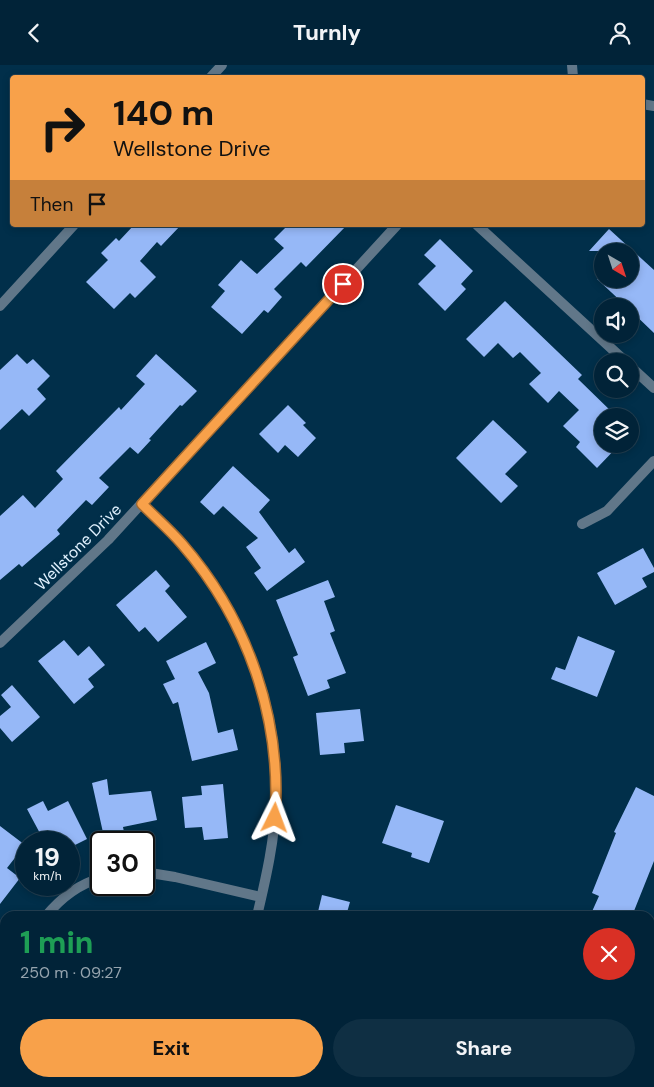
<!DOCTYPE html>
<html lang="en">
<head>
<meta charset="utf-8">
<style>
	:root { --surface:#012338; --page:#0f2f43; --text:#f1f3f6; --muted:#96a4ae; --line:#234053; --accent:#f8a14a }
	body { margin:0; font-family:"DM Sans",sans-serif; background:var(--page); color:var(--text); height:100vh; display:flex; flex-direction:column; font-size:19px; white-space:nowrap }
	* { box-sizing:border-box; margin:0 }
	p { font-size:16px; color:var(--muted) }
	.icon { flex:none; width:28px; height:28px; fill:none; stroke:currentColor; stroke-width:2; stroke-linecap:round; stroke-linejoin:round }
	.map { position:relative; flex:1; overflow:hidden }
	.drawer { position:absolute; left:0px; top:846px; width:655px; height:176px; display:flex; flex-direction:column; background:var(--surface); border-radius:15px 15px 0 0; box-shadow:0 2px 8px #0003,0 0 0 1px var(--line) }
	.drawer>* { flex:none }
	.banner { position:absolute; left:10px; top:10px; width:635px; height:152px; border-radius:5px; box-shadow:0 2px 8px #0003,0 0 0 1px var(--line); background:#f8a14a; color:#111; overflow:hidden }
	.needle { width:32px; rotate:141deg }
	.tools { position:absolute; left:594px; top:178px; display:grid; gap:10px }
	.tools a { display:grid; place-items:center; width:45px; height:45px; border-radius:50%; background:var(--surface); box-shadow:0 2px 8px #0003,0 0 0 1px var(--line); font-size:25px }
	.speed { position:absolute; left:15px; top:766px; display:flex; gap:10px; font-size:25px; font-weight:700; text-align:center }
	.speed>* { display:grid; place-content:center; width:65px; height:65px; border-radius:50%; background:var(--surface); box-shadow:0 2px 8px #0003,0 0 0 1px var(--line); line-height:1 }
	.speed small { font-size:12px; font-weight:400 }
	.speed .limit { border:2px solid #111; border-radius:8px; background:#fff; color:#111 }
	.pin { position:absolute; display:grid; place-items:center; width:42px; height:42px; color:#fff; margin:-21px; border:2px solid #fff; border-radius:50%; box-shadow:0 1px 5px #0007 }
	.me { position:absolute; width:55px; margin:-28px; rotate:3deg; stroke-linejoin:round; filter:drop-shadow(0 0 4px #0008) }
	.turn { display:flex; align-items:center; gap:18px; height:105px; padding:0 20px; font-size:22px }
	.turn .icon { width:65px; height:65px; stroke-width:2.5 }
	.turn b { display:block; font-size:35px; line-height:42px }
	.then { display:flex; align-items:center; height:48px; padding:0 20px; background:#0003; gap:10px; font-size:19px }
	.round { display:grid; place-items:center; flex:none; width:52px; height:52px; border-radius:26px; background:var(--page) }
	.summary { display:flex; align-items:center; justify-content:space-between; height:85px; padding:0 20px }
	h1 { font-size:30px; font-weight:800; line-height:38px; color:#1e9e55 }
	.action { display:flex; gap:10px; margin-top:auto; padding:10px 20px }
	.action a { flex:1; height:58px; border-radius:30px; background:var(--accent); color:#111; font-size:20px; font-weight:800; line-height:58px; text-align:center }
	.action a+a { background:var(--page); color:var(--text) }
	header { display:flex; justify-content:space-between; align-items:center; height:65px; padding:0 20px; background:var(--surface); font-size:22px; font-weight:800 }
	.map>svg:first-child { display:block }
	.building { fill:#96b8f7 }
	.lines { fill:none; stroke-linecap:round; stroke-linejoin:round }
	.street { stroke:#617789; stroke-width:10 }
	.route-casing { stroke:#a16930; stroke-width:12 }
	.route { stroke:#f8a14a; stroke-width:9 }
	.labels { text-anchor:middle; dominant-baseline:central; stroke-width:5; stroke-linejoin:round; paint-order:stroke }
	.street-label { font-size:16px; fill:#e0f1fe; stroke:#012f4a }
</style>
</head>
<body>
<header><svg class="icon" aria-label="back" viewBox="0 0 24 24"><path d="M15 5l-7 7 7 7"/></svg>Turnly<svg class="icon" aria-label="person" viewBox="0 0 24 24"><circle cx="12" cy="8" r="4"/><path d="M4 21q1-7 8-7t8 7"/></svg></header>
<div class="map">
<svg width="654" height="1022" viewBox="0 0 654 1022">
	<rect width="100%" height="100%" fill="#012f4a"/>
	<!-- building -->
	<g class="building">
		<path d="M 134,160 L 181,160 L 161,181 L 157,177 L 140,196 L 156,212 L 135,233 L 130,228 L 114,244 L 86,217 L 108,195 L 101,188 L 116,173 L 119,176 Z"/>
		<path d="M 288,160 L 347,160 L 306,202 L 301,197 L 274,224 L 282,232 L 268,248 L 264,245 L 242,269 L 211,242 L 225,226 L 218,220 L 241,195 L 257,209 L 284,183 L 274,174 Z"/>
		<path d="M 609,164 L 654,205 L 654,268 L 630,245 L 630,241 L 626,241 L 597,214 L 630,214 L 630,186 L 589,186 Z"/>
		<path d="M 440,174 L 473,206 L 461,219 L 466,224 L 445,246 L 418,219 L 436,201 L 424,190 Z"/>
		<path d="M 505,236 L 582,310 L 578,314 L 616,351 L 602,351 L 602,379 L 620,379 L 597,403 L 576,382 L 580,377 L 563,361 L 579,345 L 559,326 L 548,338 L 529,319 L 541,308 L 520,287 L 513,293 L 498,278 L 484,292 L 466,274 Z"/>
		<path d="M 17,289 L 27,299 L 33,294 L 50,311 L 37,324 L 46,334 L 29,351 L 22,344 L 0,365 L 0,305 Z"/>
		<path d="M 156,289 L 197,326 L 182,341 L 180,340 L 149,374 L 151,375 L 138,389 L 130,382 L 99,413 L 109,422 L 92,440 L 86,435 L 57,465 L 60,469 L 22,502 L 19,499 L 0,515 L 0,451 L 23,430 L 35,443 L 63,414 L 56,406 L 119,342 L 121,345 L 145,319 L 136,311 Z"/>
		<path d="M 288,340 L 306,358 L 303,360 L 316,373 L 298,392 L 285,380 L 278,388 L 259,369 Z"/>
		<path d="M 493,355 L 527,387 L 505,409 L 518,421 L 501,438 L 456,393 Z"/>
		<path d="M 233,401 L 270,435 L 259,447 L 289,488 L 295,483 L 305,497 L 267,526 L 254,508 L 261,503 L 246,482 L 258,473 L 223,441 L 214,450 L 200,437 Z"/>
		<path d="M 643,483 L 654,503 L 654,507 L 642,513 L 647,522 L 615,540 L 597,508 Z"/>
		<path d="M 156,505 L 170,521 L 165,526 L 187,552 L 158,577 L 145,562 L 139,567 L 116,540 Z"/>
		<path d="M 328,515 L 335,532 L 324,536 L 335,566 L 330,568 L 346,608 L 327,615 L 330,623 L 308,631 L 293,592 L 298,590 L 276,535 Z"/>
		<path d="M 578,571 L 615,586 L 597,632 L 551,614 L 556,602 L 565,605 Z"/>
		<path d="M 64,575 L 78,591 L 89,581 L 105,600 L 88,614 L 94,622 L 74,639 L 38,596 Z"/>
		<path d="M 206,577 L 216,598 L 198,607 L 209,628 L 218,668 L 233,664 L 238,685 L 192,696 L 178,637 L 173,639 L 163,619 L 175,614 L 166,596 Z"/>
		<path d="M 12,620 L 40,652 L 12,677 L 0,663 L 0,651 L 11,642 L 1,630 Z"/>
		<path d="M 360,644 L 364,676 L 344,678 L 345,688 L 320,690 L 316,648 Z"/>
		<path d="M 107,714 L 109,730 L 151,726 L 157,755 L 123,762 L 124,767 L 104,772 L 92,718 Z"/>
		<path d="M 223,719 L 228,773 L 204,775 L 202,762 L 185,763 L 182,732 L 202,730 L 201,721 Z"/>
		<path d="M 636,722 L 654,731 L 654,796 L 632,851 L 590,851 L 599,831 L 592,828 L 616,768 L 614,767 Z"/>
		<path d="M 43,736 L 48,746 L 68,736 L 87,774 L 69,783 L 69,778 L 62,778 L 57,767 L 43,774 L 27,744 Z"/>
		<path d="M 396,740 L 444,756 L 429,798 L 411,792 L 412,788 L 382,778 Z"/>
		<path d="M 0,761 L 25,780 L 7,803 L 20,813 L 0,839 Z"/>
		<path d="M 322,830 L 350,837 L 346,851 L 317,851 Z"/>
	</g>
	<g class="lines">
		<!-- street -->
		<g class="street">
			<path d="M 572,0 L 573,12"/>
			<path d="M 211,12 L 222,0"/>
			<path d="M 642,39 L 654,41"/>
			<path d="M 477,160 L 625,296"/>
			<path d="M 0,241 L 74,160"/>
			<path d="M 630,301 L 654,323"/>
			<path d="M 142,439 C 158,455 175,470 190,488 C 246,557 279,646 276,735 C 275,774 266,813 257,851"/>
			<path d="M 582,459 L 607,446 L 654,396"/>
			<path d="M 0,578 L 108,475 L 397,160"/>
			<path d="M 144,807 L 175,812 L 261,832"/>
			<path d="M 46,851 C 60,834 79,819 101,813"/>
			<path d="M 650,911 L 654,900"/>
			<path d="M 0,916 L 5,908"/>
			<path d="M 218,1022 L 219,1018"/>
			<path d="M 609,1022 L 611,1018"/>
		</g>
	</g>
	<g class="lines">
		<!-- route casing -->
		<g class="route-casing">
			<path id="route" d="M 275,753 C 282,654 248,555 182,479 C 170,465 155,452 142,439 L 343,219"/>
		</g>
		<!-- route -->
		<use href="#route" class="route"/>
	</g>
	<g class="labels">
		<!-- street labels -->
		<g class="street-label">
			<text transform="translate(78 482) rotate(-45)">Wellstone Drive</text>
		</g>
	</g>
</svg>
<div class="tools">
<a><svg class="needle" viewBox="-14 -14 28 28"><path d="M0-13l5 13h-10z" fill="#e53935"/><path d="M0 13l5-13h-10z" fill="#96a4ae"/></svg></a>
<a><svg class="icon" aria-label="sound" viewBox="0 0 24 24"><path d="M4 9h4l5-4v14l-5-4H4zM17 9q2 3 0 6"/></svg></a>
<a><svg class="icon" aria-label="search" viewBox="0 0 24 24"><circle cx="10" cy="10" r="6"/><path d="M15 15l6 6"/></svg></a>
<a><svg class="icon" aria-label="layers" viewBox="0 0 24 24"><path d="M12 4l9 5-9 5-9-5zM3 14l9 5 9-5"/></svg></a>
</div>
<div class="speed"><div>19<small>km/h</small></div><div class="limit">30</div></div>
<div class="pin" style="left:343px;top:219px;background:#d93025"><svg class="icon" aria-label="arrive" viewBox="0 0 24 24"><path d="M6 21V4h12l-3 4 3 4H6"/></svg></div>
<svg class="me" style="left:275px;top:753px" viewBox="-20 -20 40 40"><path d="M0-17L14 15 0 8-14 15z" fill="#f8a14a" stroke="#fff" stroke-width="4"/></svg>
<div class="banner">
<div class="turn"><svg class="icon" aria-label="right" viewBox="0 0 24 24"><path d="M7 20v-9h11M14 6l5 5-5 5"/></svg><div><b>140 m</b>Wellstone Drive</div></div>
<div class="then">Then<svg class="icon" aria-label="arrive" viewBox="0 0 24 24"><path d="M6 21V4h12l-3 4 3 4H6"/></svg></div>
</div>
<section class="drawer">
<div class="summary"><div><h1>1 min</h1><p>250 m · 09:27</p></div><a class="round" style="background:#d93025;color:#fff"><svg class="icon" aria-label="close" viewBox="0 0 24 24"><path d="M6 6l12 12M18 6L6 18"/></svg></a></div>
<div class="action"><a>Exit</a><a>Share</a></div>
</section>
</div>
</body>
</html>
